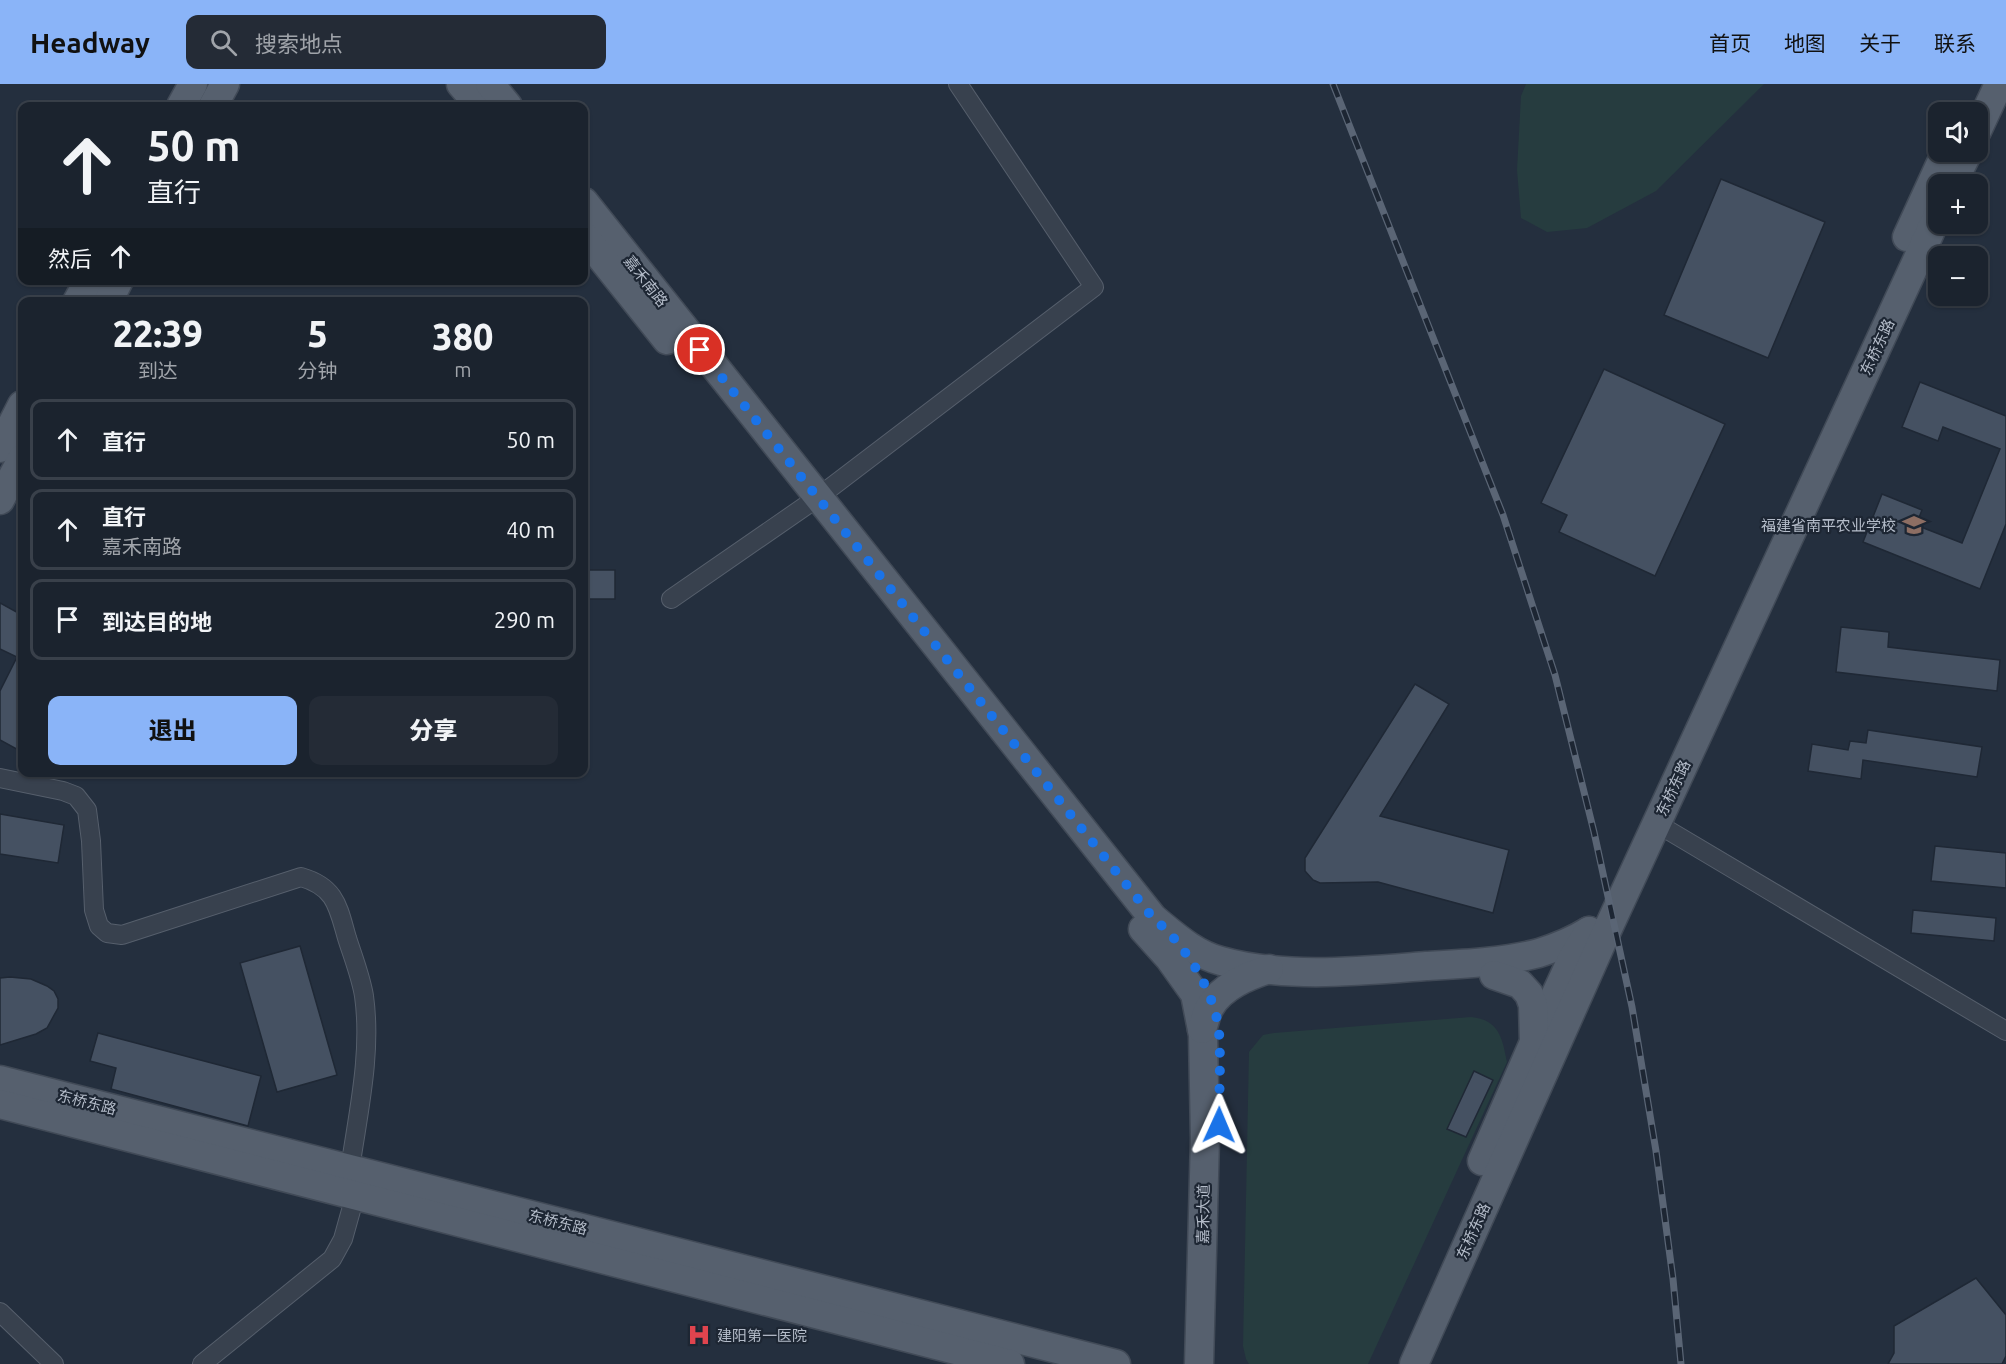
<!DOCTYPE html>
<html lang="zh">
<head>
<meta charset="utf-8">
<style>
	:root { --surface:#1b232e; --page:#242b36; --text:#f1f3f6; --muted:#a0a4aa; --line:#39404a; --accent:#8ab4f8 }
	body { margin:0; font-family:Ubuntu,"Noto Sans SC",sans-serif; background:var(--page); color:var(--text); height:100vh; display:flex; flex-direction:column; font-size:22px; white-space:nowrap }
	* { box-sizing:border-box; margin:0 }
	p { font-size:20px; color:var(--muted) }
	.icon { flex:none; width:33px; height:33px; fill:none; stroke:currentColor; stroke-width:2; stroke-linecap:round; stroke-linejoin:round }
	.map { position:relative; flex:1; overflow:hidden }
	.side { position:absolute; left:18px; top:213px; width:570px; height:480px; display:flex; flex-direction:column; background:var(--surface); border-radius:12px; box-shadow:0 2px 4px #0004,0 0 0 2px var(--line) }
	.side>* { flex:none }
	.guide { position:absolute; left:18px; top:18px; width:570px; height:183px; border-radius:12px; box-shadow:0 2px 4px #0004,0 0 0 2px var(--line); background:#1b232e; color:var(--text); overflow:hidden }
	.fabs { position:absolute; left:1928px; top:18px; display:grid; gap:12px }
	.fabs a { display:grid; place-items:center; width:60px; height:60px; border-radius:12px; background:var(--surface); box-shadow:0 2px 4px #0004,0 0 0 2px var(--line); font-size:30px }
	.pin { position:absolute; display:grid; place-items:center; width:51px; height:51px; color:#fff; margin:-26px; border:3px solid #fff; border-radius:50%; box-shadow:0 2px 6px #0007 }
	.me { position:absolute; width:66px; margin:-33px; rotate:1deg; stroke-linejoin:round; filter:drop-shadow(0 0 4px #0008) }
	.turn { display:flex; align-items:center; gap:21px; height:126px; padding:0 30px; font-size:27px }
	.turn .icon { width:78px; height:78px; stroke-width:2.5 }
	.turn b { display:block; font-size:42px; line-height:51px }
	.then { display:flex; align-items:center; height:57px; padding:0 30px; background:#0003; gap:12px; font-size:22px }
	.eta { display:flex; justify-content:space-evenly; align-items:center; height:102px; text-align:center }
	.eta b { font-size:36px; font-weight:800; line-height:42px }
	.primary-button { display:flex; gap:12px; margin-top:auto; padding:12px 30px }
	.primary-button a { flex:1; height:69px; border-radius:12px; background:var(--accent); color:#111; font-size:24px; font-weight:800; line-height:69px; text-align:center }
	.primary-button a+a { background:var(--page); color:var(--text) }
	ul { padding:0; list-style:none }
	li { display:flex; align-items:center; gap:18px; height:81px; margin:0 12px 9px; padding:0 18px; border:3px solid var(--line); border-radius:12px }
	li div { flex:1 }
	li b { display:block; font-size:22px }
	li em { font-style:normal }
	header { display:flex; align-items:center; gap:36px; box-sizing:border-box; height:84px; padding:0 30px; background:var(--accent); color:#111 }
	header strong { font-size:28px }
	nav { display:flex; gap:33px; margin-inline-start:auto; font-size:21px }
	.search { width:420px; height:54px; background:var(--page); display:flex; align-items:center; gap:15px; box-sizing:border-box; padding:0 21px; border-radius:12px; color:var(--muted); font-size:22px }
	.map>svg:first-child { display:block }
	.green { fill:#263c3f }
	.building { fill:#455162; stroke:#1f2835; stroke-width:1.5 }
	.lines { fill:none; stroke-linecap:round; stroke-linejoin:round }
	.street-casing { stroke:#565f6c; stroke-width:20 }
	.primary-casing { stroke:#414a57; stroke-width:31 }
	.street { stroke:#38414e; stroke-width:18 }
	.primary { stroke:#56606e; stroke-width:28 }
	.rail-casing { stroke:#5a6575; stroke-width:7 }
	.rail { stroke:#1d2633; stroke-width:4.5; stroke-dasharray:14; stroke-linecap:butt }
	.route { stroke:#1a73e8; stroke-width:10; stroke-dasharray:0 18 }
	.labels { text-anchor:middle; dominant-baseline:central; stroke-width:4.5; stroke-linejoin:round; paint-order:stroke }
	.street-label { font-size:15px; fill:#b4bcc9; stroke:#1d2633 }
	.poi-label { font-size:15px; fill:#b4bcc9; stroke:#1d2633; text-anchor:end }
</style>
</head>
<body>
<header>
<strong>Headway</strong>
<div class="search"><svg class="icon" aria-label="search" viewBox="0 0 24 24"><circle cx="10" cy="10" r="6"/><path d="M15 15l6 6"/></svg>搜索地点</div>
<nav><a>首页</a><a>地图</a><a>关于</a><a>联系</a></nav>
</header>
<div class="map">
<svg width="2006" height="1280" viewBox="0 0 2006 1280">
	<rect width="100%" height="100%" fill="#242f3e"/>
	<!-- green -->
	<g class="green">
		<path d="M 1526,0 L 1764,0 L 1656,107 L 1587,144 L 1547,148 L 1521,134 L 1517,86 L 1521,12 Z"/>
		<path d="M 1471,933 C 1499,936 1502,953 1507,978 L 1368,1280 L 1249,1280 L 1246,1275 L 1243,1262 L 1249,968 L 1263,951 L 1274,949 Z"/>
	</g>
	<!-- building -->
	<g class="building">
		<path d="M 1721,95 L 1825,138 L 1768,274 L 1664,231 Z"/>
		<path d="M 1604,285 L 1725,340 L 1655,492 L 1559,448 L 1567,431 L 1541,419 Z"/>
		<path d="M 1920,298 L 2006,332 L 2006,440 L 1980,505 L 1863,458 L 1882,410 L 1922,426 L 1916,441 L 1962,459 L 2000,365 L 1943,343 L 1938,357 L 1902,343 Z"/>
		<rect x="584" y="486" width="31" height="29"/>
		<path d="M 0,519 L 22,531 L 22,668 L 0,656 L 0,607 L 17,573 L 0,565 Z"/>
		<path d="M 1841,543 L 1889,548 L 1888,563 L 2000,576 L 1997,607 L 1836,588 Z"/>
		<path d="M 1415,600 L 1449,620 L 1380,732 L 1509,766 L 1493,829 L 1378,798 L 1320,799 L 1313,796 L 1305,787 L 1305,774 Z"/>
		<path d="M 1868,646 L 1982,663 L 1977,693 L 1863,676 L 1861,695 L 1808,687 L 1812,660 L 1848,666 L 1850,657 L 1866,659 Z"/>
		<path d="M 0,730 L 64,741 L 58,779 L 0,770 Z"/>
		<path d="M 1935,762 L 2006,769 L 2006,804 L 1931,797 Z"/>
		<path d="M 1913,826 L 1996,834 L 1994,857 L 1911,849 Z"/>
		<path d="M 300,862 L 337,991 L 277,1008 L 240,879 Z"/>
		<path d="M 10,893 L 31,895 L 47,902 L 54,907 L 58,915 L 58,924 L 47,944 L 36,950 L 0,961 L 0,894 Z"/>
		<path d="M 98,949 L 261,992 L 248,1042 L 111,1005 L 116,984 L 90,977 Z"/>
		<path d="M 1474,987 L 1493,996 L 1466,1053 L 1447,1045 Z"/>
		<path d="M 1976,1194 L 2006,1231 L 2006,1272 L 2002,1280 L 1888,1280 L 1894,1269 L 1894,1242 Z"/>
	</g>
	<g class="lines">
		<!-- street casing -->
		<g class="street-casing">
			<g id="street">
				<path d="M 671,515 L 817,414 L 1094,203 L 958,0"/>
				<path d="M 0,694 L 63,707 L 76,712 L 87,726 L 91,757 L 94,826 L 99,842 L 107,849 L 122,851 L 301,793 C 336,803 338,823 347,854 C 353,873 361,893 364,912 C 372,969 358,1029 350,1085"/>
				<path d="M 1656,739 L 2006,947"/>
				<path d="M 0,1228 L 54,1280"/>
				<path d="M 202,1280 L 332,1175 L 343,1155 L 355,1112"/>
			</g>
		</g>
		<!-- primary casing -->
		<g class="primary-casing">
			<g id="primary">
				<path d="M 461,0 L 480,22"/>
				<path d="M 490,0 L 508,22"/>
				<path d="M 181,22 L 193,0"/>
				<path d="M 213,22 L 225,0"/>
				<path d="M 1977,47 L 1999,0"/>
				<path d="M 1952,100 L 1968,68"/>
				<path d="M 584,118 L 1153,834 C 1174,851 1194,870 1221,877 C 1285,895 1362,887 1426,882 C 1462,880 1505,878 1539,869 C 1558,863 1573,857 1589,847"/>
				<path d="M 584,152 L 667,256"/>
				<path d="M 1907,153 L 1946,68"/>
				<path d="M 77,218 L 89,196"/>
				<path d="M 108,218 L 119,196"/>
				<path d="M 0,364 L 22,321"/>
				<path d="M 0,416 L 22,375"/>
				<path d="M 1143,845 L 1170,875 L 1195,910 L 1203,951 L 1205,1054 L 1199,1280"/>
				<path d="M 1202,945 C 1205,938 1206,929 1210,923 C 1222,902 1248,892 1269,885"/>
				<path d="M 1534,958 L 1572,875 L 1589,847"/>
				<path d="M 0,996 L 1116,1280"/>
				<path d="M 0,1020 L 1010,1280"/>
				<path d="M 1482,1077 L 1534,958 L 1533,921 L 1529,910 L 1520,900 L 1494,891"/>
				<path d="M 1414,1280 L 1605,851 L 1938,131"/>
			</g>
		</g>
		<!-- street -->
		<use href="#street" class="street"/>
		<!-- primary -->
		<use href="#primary" class="primary"/>
		<!-- rail casing -->
		<g class="rail-casing">
			<path id="rail" d="M 1333,0 L 1503,431 L 1555,591 L 1594,748 L 1632,923 L 1656,1067 L 1673,1195 L 1681,1280"/>
		</g>
		<!-- rail -->
		<use href="#rail" class="rail"/>
	</g>
	<g class="lines">
		<!-- route -->
		<path class="route" d="M 700,266 L 1153,834 C 1184,859 1215,907 1219,948 C 1221,978 1219,1010 1219,1041"/>
	</g>
	<!-- icons -->
	<defs>
		<g id="school-bare" transform="scale(1.8)"><path d="M0-5L7-2L0 1L-7-2ZM-4 1L0 2.5L4 1V4Q0 6-4 4Z" fill="#8d6e63" stroke="#1d2633" stroke-width="2.5" paint-order="stroke"/></g>
		<g id="hospital-bare" transform="scale(1.8)"><path d="M-5-5h3v3.5h4V-5h3V5h-3V1.5h-4V5h-3Z" fill="#e0444e" stroke="#1d2633" stroke-width="2.5" paint-order="stroke"/></g>
	</defs>
	<g fill-rule="evenodd">
		<use href="#school-bare" x="1914" y="441"/>
		<use href="#hospital-bare" x="699" y="1251"/>
	</g>
	<g class="labels">
		<!-- street labels -->
		<g class="street-label">
			<text transform="translate(646 197) rotate(52)">嘉禾南路</text>
			<text transform="translate(1877 263) rotate(-65)">东桥东路</text>
			<text transform="translate(1673 704) rotate(-65)">东桥东路</text>
			<text transform="translate(87 1018) rotate(14)">东桥东路</text>
			<text transform="translate(1203 1130) rotate(-89)">嘉禾大道</text>
			<text transform="translate(558 1138) rotate(14)">东桥东路</text>
			<text transform="translate(1473 1147) rotate(-66)">东桥东路</text>
		</g>
		<!-- poi labels -->
		<g class="poi-label">
			<text x="1896" y="441">福建省南平农业学校</text>
			<text x="717" y="1251" text-anchor="start">建阳第一医院</text>
		</g>
	</g>
</svg>
<div class="fabs">
<a><svg class="icon" aria-label="sound" viewBox="0 0 24 24"><path d="M4 9h4l5-4v14l-5-4H4zM17 9q2 3 0 6"/></svg></a>
<a>+</a>
<a>−</a>
</div>
<div class="pin" style="left:700px;top:266px;background:#d93025"><svg class="icon" aria-label="arrive" viewBox="0 0 24 24"><path d="M6 21V4h12l-3 4 3 4H6"/></svg></div>
<svg class="me" style="left:1219px;top:1041px" viewBox="-20 -20 40 40"><path d="M0-17L14 15 0 8-14 15z" fill="#1a73e8" stroke="#fff" stroke-width="4"/></svg>
<div class="guide">
<div class="turn"><svg class="icon" aria-label="ahead" viewBox="0 0 24 24"><path d="M12 20V5M6 11l6-6 6 6"/></svg><div><b>50 m</b>直行</div></div>
<div class="then">然后<svg class="icon" aria-label="ahead" viewBox="0 0 24 24"><path d="M12 20V5M6 11l6-6 6 6"/></svg></div>
</div>
<section class="side">
<div class="eta">
<div><b>22:39</b><p>到达</p></div>
<div><b>5</b><p>分钟</p></div>
<div><b>380</b><p>m</p></div>
</div>
<ul>
<li><svg class="icon" aria-label="ahead" viewBox="0 0 24 24"><path d="M12 20V5M6 11l6-6 6 6"/></svg><div><b>直行</b></div><em>50 m</em></li>
<li><svg class="icon" aria-label="ahead" viewBox="0 0 24 24"><path d="M12 20V5M6 11l6-6 6 6"/></svg><div><b>直行</b><p>嘉禾南路</p></div><em>40 m</em></li>
<li><svg class="icon" aria-label="arrive" viewBox="0 0 24 24"><path d="M6 21V4h12l-3 4 3 4H6"/></svg><div><b>到达目的地</b></div><em>290 m</em></li>
</ul>
<div class="primary-button"><a>退出</a><a>分享</a></div>
</section>
</div>
</body>
</html>
